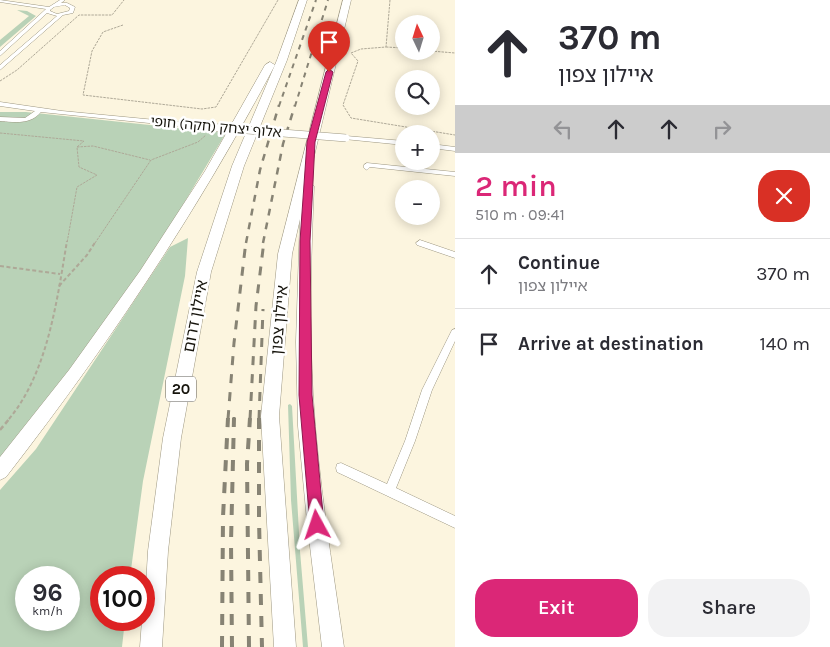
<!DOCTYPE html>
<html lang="en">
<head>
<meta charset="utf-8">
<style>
	:root { --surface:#fff; --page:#f2f2f3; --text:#2b2b33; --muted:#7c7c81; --line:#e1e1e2; --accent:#db2777 }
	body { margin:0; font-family:Karla,"Noto Sans Hebrew",sans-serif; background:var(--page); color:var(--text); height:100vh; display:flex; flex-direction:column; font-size:19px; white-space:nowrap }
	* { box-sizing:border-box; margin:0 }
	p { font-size:16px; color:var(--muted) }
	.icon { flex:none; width:28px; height:28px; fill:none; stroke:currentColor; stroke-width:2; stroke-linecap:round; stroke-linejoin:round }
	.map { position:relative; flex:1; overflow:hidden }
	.drawer { display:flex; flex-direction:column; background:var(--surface); width:375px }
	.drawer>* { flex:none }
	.hud { background:#fff; color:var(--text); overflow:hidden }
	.needle { width:32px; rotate:356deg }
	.buttons { position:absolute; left:395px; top:15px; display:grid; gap:10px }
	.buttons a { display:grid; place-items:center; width:45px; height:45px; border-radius:50%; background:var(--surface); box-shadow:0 2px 12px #0003; font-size:25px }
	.speed { position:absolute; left:15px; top:566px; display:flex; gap:10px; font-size:25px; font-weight:700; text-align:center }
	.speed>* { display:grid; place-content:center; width:65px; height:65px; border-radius:50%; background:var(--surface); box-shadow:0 2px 12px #0003; line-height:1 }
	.speed small { font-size:12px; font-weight:400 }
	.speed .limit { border:8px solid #d22; background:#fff; color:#111 }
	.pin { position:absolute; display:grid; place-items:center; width:42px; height:42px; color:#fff; margin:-51px -21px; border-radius:50% 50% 50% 0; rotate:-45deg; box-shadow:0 0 5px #0007 }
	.pin .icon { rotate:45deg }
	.me { position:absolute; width:55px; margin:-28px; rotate:355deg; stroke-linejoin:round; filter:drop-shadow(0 0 4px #0008) }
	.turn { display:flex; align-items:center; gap:18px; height:105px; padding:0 20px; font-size:22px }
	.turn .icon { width:65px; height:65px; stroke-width:2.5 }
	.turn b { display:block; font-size:35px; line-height:42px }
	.lanes { display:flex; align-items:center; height:48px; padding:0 20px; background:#0003; justify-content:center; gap:25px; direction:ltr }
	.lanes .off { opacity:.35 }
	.round { display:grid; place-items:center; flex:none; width:52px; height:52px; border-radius:20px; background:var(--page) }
	.head { display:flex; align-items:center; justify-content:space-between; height:85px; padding:0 20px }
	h1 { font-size:30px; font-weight:600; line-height:38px; color:var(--accent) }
	.primary-button { display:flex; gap:10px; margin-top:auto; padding:10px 20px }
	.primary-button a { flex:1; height:58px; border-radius:20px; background:var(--accent); color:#fff; font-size:20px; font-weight:600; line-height:58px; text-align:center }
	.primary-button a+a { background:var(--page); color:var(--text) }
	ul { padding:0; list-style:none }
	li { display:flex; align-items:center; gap:15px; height:70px; padding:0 20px; border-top:1px solid var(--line) }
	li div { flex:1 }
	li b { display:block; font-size:19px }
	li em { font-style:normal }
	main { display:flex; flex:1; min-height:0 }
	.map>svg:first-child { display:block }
	.green { fill:#b9d2b7; fill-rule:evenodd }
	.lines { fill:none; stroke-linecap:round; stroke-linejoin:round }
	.minor-casing { stroke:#9d9782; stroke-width:1 }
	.motorway-casing { stroke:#9d9782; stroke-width:1 }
	.path-far2 { stroke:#aea897; stroke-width:1; stroke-dasharray:2.5 1; stroke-linecap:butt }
	.path-far1 { stroke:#aea897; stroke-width:2; stroke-dasharray:4 2.5; stroke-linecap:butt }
	.path { stroke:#aea897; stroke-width:2.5; stroke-dasharray:5 3; stroke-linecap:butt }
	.minor { fill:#fff; fill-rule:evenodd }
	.motorway { fill:#fff; fill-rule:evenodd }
	.rail-far3 { stroke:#878374; stroke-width:2; stroke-dasharray:5 5; stroke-linecap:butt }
	.rail-far2 { stroke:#878374; stroke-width:2.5; stroke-dasharray:7 7; stroke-linecap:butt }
	.rail-far1 { stroke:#878374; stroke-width:3; stroke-dasharray:9 9; stroke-linecap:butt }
	.rail { stroke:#878374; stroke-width:4; stroke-dasharray:11 11; stroke-linecap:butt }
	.minor-bridge-casing { stroke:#9d9782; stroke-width:8; stroke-linecap:butt }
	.minor-bridge { stroke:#fff; stroke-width:7 }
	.route { fill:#db2777; stroke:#8e194d }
	.labels { text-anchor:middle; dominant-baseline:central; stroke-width:5; stroke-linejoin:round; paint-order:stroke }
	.far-street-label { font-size:14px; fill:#16140c; stroke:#fff }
	.shield { fill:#fff; stroke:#5c5a55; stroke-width:1 }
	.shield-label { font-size:15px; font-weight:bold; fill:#16140c }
	.street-label { font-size:16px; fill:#16140c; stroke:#fff }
</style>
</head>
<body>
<main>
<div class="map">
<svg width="455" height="647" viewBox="0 0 455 647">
	<rect width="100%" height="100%" fill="#fcf5df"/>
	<!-- green -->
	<g class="green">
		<path d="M 17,10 L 27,11 L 36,16 L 0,47 L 0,40 L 29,16 Z"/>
		<path d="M 0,112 L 26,112 L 226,133 L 160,243 L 47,406 L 0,462 Z"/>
		<path d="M 188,238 L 185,276 L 143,481 L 130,577 L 101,578 L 101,620 L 125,620 L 122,647 L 0,647 L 0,490 L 36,449 L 170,247 ZM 26,578 L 69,578 L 69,620 L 26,620 Z"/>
		<path d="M 290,404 L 292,406 L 300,551 L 308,647 L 303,647 L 291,500 L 288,405 Z"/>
	</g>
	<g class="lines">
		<!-- minor casing -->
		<g class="minor-casing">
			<g id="minor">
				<path d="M 0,0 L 49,7 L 60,0 L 65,0 L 61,3 L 67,3 L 75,7 L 73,13 L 63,15 L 0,70 L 0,65 L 57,16 L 47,13 L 0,56 L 0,51 L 46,9 L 0,2 ZM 65,5 L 70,8 L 69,11 L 57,14 L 50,11 L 50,10 L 54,7 Z"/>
				<path d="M 0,102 L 62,111 L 208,125 L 211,127 L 208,129 L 41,112 C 30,125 15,122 0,121 L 0,117 L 25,118 L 35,111 L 0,106 Z"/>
				<path d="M 346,136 L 404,141 L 404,145 L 344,139 L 344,137 Z"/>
				<path d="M 431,144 L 455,147 L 455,151 L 431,148 Z"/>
				<path d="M 367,163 L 455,172 L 455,176 L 370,167 L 367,170 L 364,168 L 364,165 Z"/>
				<path d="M 420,240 L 455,252 L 455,258 L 417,245 L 416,243 Z"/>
				<path d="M 455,329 L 455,341 L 432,390 L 415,441 L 396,488 L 455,516 L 455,528 L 337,472 L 336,468 L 337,464 L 341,463 L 387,484 L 405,441 L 422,390 L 452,330 Z"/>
			</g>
		</g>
		<!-- motorway casing -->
		<g class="motorway-casing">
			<g id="motorway">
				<path d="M 299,0 L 307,0 L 287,60 L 244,166 L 211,272 L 181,438 L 168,551 L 162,647 L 140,647 L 142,620 L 144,620 L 148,551 L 163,438 L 197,272 L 232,166 L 277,60 Z"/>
				<path d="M 343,0 L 351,0 L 308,182 L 314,186 C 311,255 309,325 313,395 C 318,479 332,563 344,647 L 322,647 L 307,521 L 298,426 L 296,342 L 300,219 L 292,254 L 279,416 L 296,647 L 274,647 L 261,416 L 278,254 Z"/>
				<path d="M 270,62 L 275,65 C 198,211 107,347 6,477 L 0,480 L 0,457 L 69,370 L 140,271 L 205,171 L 265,65 Z"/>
			</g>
		</g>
		<!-- path-far2 -->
		<g class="path-far2">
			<path d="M 390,0 L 386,47 L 361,49 L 351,53 L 358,61 L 343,105 L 351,118 L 455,135"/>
			<path d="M 123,25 L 103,32 L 92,51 L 83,95 L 202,109 L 216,107 L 278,0"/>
			<path d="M 386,47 L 404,48"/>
			<path d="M 431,51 L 455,53"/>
			<path d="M 0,81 L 17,70 L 79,15 L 112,15 L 124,0"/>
			<path d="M 0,133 L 84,141 L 77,147 L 79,167 L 97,175 L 77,187 L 67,243"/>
			<path d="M 77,147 L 93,146 L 150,160"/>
			<path d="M 95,243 L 151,160 L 198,142 L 206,135"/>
		</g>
		<!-- path-far1 -->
		<g class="path-far1">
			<path d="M 0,266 L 60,274"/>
			<path d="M 59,286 L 87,255 L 96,241"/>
			<path d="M 9,419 C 48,372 57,300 67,241"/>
		</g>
		<!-- path -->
		<path class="path" d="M 0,430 L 10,418"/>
		<!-- minor -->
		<use href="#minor" class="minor"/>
		<!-- motorway -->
		<use href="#motorway" class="motorway"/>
		<!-- rail-far3 -->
		<g class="rail-far3">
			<path d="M 279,106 L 316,0"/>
			<path d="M 295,106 L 328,0"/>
		</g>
		<!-- rail-far2 -->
		<g class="rail-far2">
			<path d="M 246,243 L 260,170 L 279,105"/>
			<path d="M 263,243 L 283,144 L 295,105"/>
		</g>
		<!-- rail-far1 -->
		<g class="rail-far1">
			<path d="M 228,419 L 234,343 L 246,241"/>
			<path d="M 234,419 L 234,417"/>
			<path d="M 250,419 L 256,306 L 264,241"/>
			<path d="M 259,419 L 263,309"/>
		</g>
		<!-- rail -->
		<g class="rail">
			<path d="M 259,418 L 259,520 L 262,647"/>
			<path d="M 222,647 L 223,517 L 228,418"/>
			<path d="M 232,647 L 231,542 L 234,418"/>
			<path d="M 249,647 L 247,464 L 250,418"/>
		</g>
		<!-- minor-bridge casing -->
		<g class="minor-bridge-casing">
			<path id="minor-bridge" d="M 208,127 L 346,138"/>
		</g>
		<!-- minor-bridge -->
		<use href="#minor-bridge" class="minor-bridge"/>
	</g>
	<!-- route -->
	<path class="route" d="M 329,69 L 333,72 L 315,142 L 310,241 L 312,395 L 324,525 L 322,530 L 317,533 L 312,530 L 310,525 L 299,395 L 300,241 L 307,142 L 326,72 Z"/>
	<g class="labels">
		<!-- far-street labels -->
		<g class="far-street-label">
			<text transform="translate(216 127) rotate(5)">אלוף יצחק (חקה) חופי</text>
		</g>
		<!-- shield labels -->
		<rect class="shield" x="166" y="376.5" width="30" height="25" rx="4"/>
		<g class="shield-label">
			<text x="181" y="389">20</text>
		</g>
		<!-- street labels -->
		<g class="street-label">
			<text transform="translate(195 316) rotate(-79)">איילון דרום</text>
			<text transform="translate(279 320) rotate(-85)">איילון צפון</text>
		</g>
	</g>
</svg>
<div class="buttons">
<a><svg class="needle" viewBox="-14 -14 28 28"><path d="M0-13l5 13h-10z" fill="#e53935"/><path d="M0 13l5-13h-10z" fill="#7c7c81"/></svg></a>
<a><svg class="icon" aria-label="search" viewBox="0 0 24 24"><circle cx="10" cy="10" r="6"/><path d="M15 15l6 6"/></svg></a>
<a>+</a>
<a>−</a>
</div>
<div class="speed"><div>96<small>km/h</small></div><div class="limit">100</div></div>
<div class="pin" style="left:329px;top:72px;background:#d93025"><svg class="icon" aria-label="arrive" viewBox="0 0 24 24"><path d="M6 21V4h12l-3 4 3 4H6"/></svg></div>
<svg class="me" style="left:317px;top:525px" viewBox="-20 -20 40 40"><path d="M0-17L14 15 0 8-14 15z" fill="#db2777" stroke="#fff" stroke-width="4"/></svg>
</div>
<section class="drawer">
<div class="hud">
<div class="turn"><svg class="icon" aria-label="ahead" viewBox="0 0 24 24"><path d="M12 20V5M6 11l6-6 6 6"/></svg><div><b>370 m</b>איילון צפון</div></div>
<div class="lanes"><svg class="icon off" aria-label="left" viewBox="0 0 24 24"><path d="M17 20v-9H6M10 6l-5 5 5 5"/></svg><svg class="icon" aria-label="ahead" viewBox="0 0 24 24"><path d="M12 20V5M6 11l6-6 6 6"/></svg><svg class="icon" aria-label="ahead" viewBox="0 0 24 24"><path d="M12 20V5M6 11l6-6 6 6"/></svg><svg class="icon off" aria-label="right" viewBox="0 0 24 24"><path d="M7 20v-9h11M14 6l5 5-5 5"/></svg></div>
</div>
<div class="head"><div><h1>2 min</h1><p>510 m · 09:41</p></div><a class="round" style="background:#d93025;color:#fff"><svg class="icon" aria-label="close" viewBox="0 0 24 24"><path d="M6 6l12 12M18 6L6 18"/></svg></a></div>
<ul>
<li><svg class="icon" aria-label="ahead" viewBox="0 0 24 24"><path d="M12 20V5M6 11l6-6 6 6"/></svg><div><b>Continue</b><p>איילון צפון</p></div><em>370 m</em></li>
<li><svg class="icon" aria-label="arrive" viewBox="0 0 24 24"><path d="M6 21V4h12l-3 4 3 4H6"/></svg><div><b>Arrive at destination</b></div><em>140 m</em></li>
</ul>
<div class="primary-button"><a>Exit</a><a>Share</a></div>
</section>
</main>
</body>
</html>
